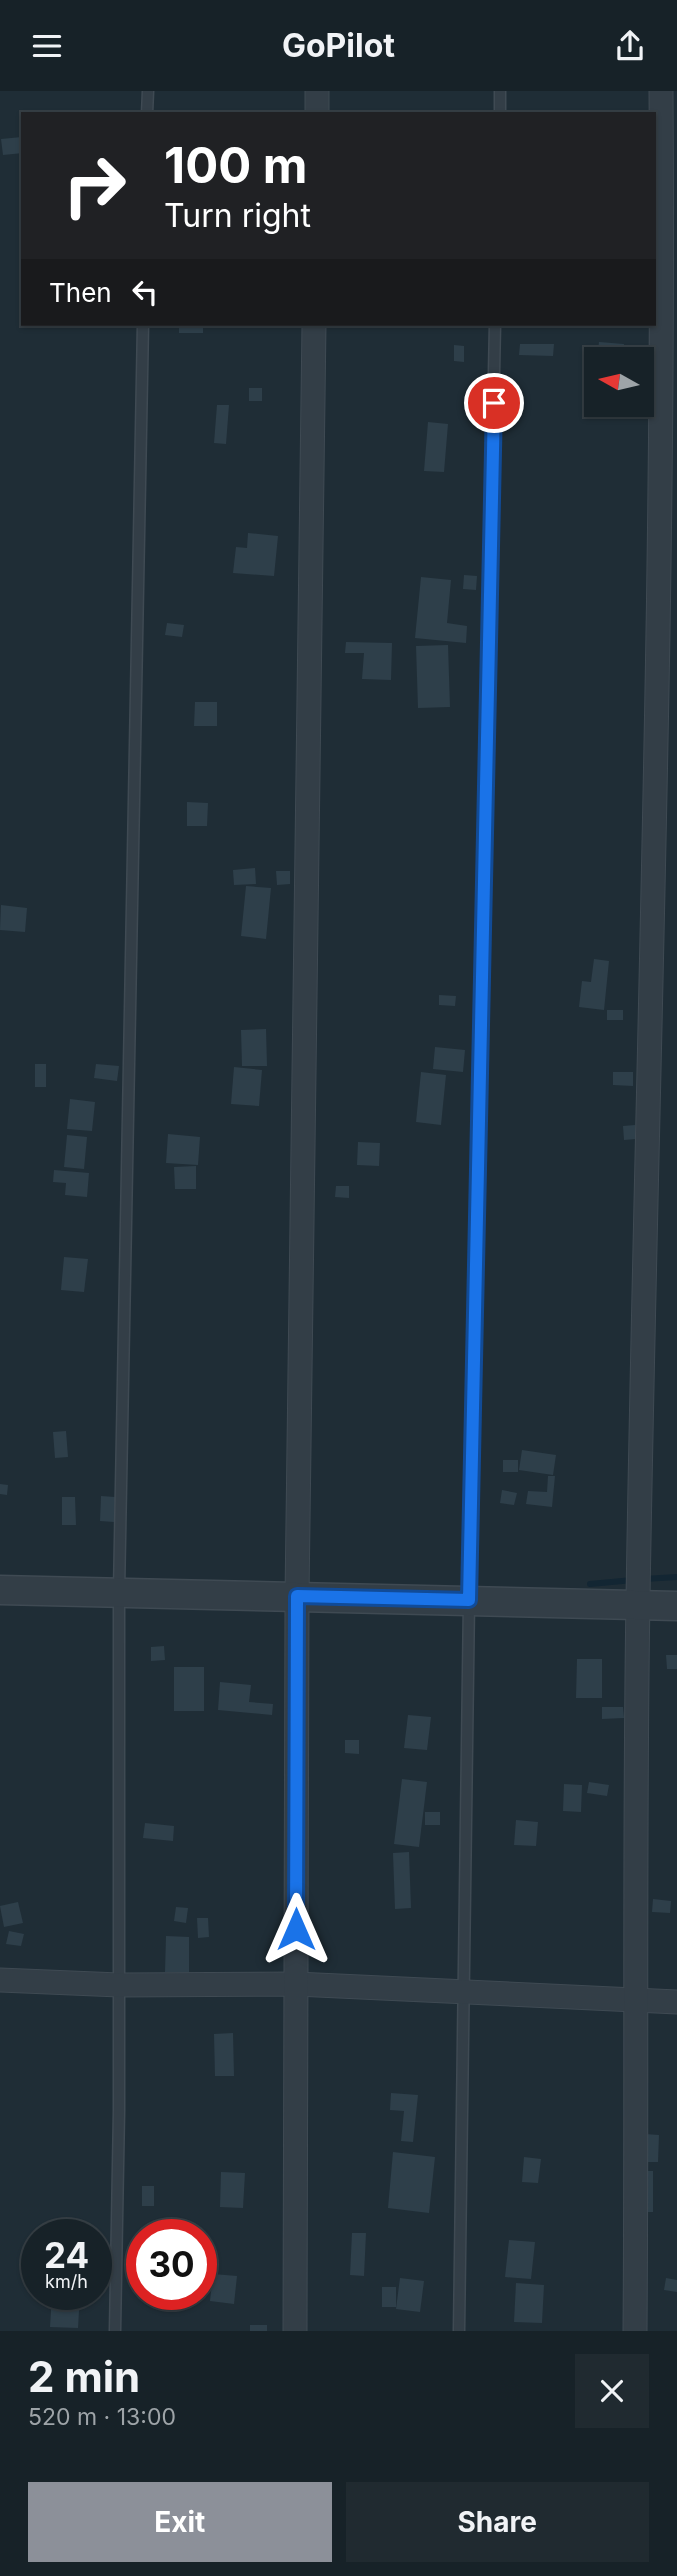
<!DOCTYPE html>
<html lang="en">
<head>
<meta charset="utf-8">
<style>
	:root { --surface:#172228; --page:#202a30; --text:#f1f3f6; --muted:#9ea4a8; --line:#363f45; --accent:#8c9099 }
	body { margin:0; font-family:Inter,sans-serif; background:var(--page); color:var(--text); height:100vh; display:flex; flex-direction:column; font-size:26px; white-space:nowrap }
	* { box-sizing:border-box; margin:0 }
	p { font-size:23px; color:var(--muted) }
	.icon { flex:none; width:38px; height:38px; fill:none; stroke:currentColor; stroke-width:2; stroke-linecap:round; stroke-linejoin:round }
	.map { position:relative; height:2240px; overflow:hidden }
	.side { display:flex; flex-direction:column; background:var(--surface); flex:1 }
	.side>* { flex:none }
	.top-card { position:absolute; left:21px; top:21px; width:635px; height:214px; border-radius:0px; box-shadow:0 2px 5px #0004,0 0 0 2px var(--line); background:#202124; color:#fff; overflow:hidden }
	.needle { width:46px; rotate:278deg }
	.controls { position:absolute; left:584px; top:256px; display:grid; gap:14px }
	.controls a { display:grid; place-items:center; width:70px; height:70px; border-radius:0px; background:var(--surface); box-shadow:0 2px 5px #0004,0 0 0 2px var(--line); font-size:35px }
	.speed { position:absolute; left:21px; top:2128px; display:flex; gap:14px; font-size:35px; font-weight:700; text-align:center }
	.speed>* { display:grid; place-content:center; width:91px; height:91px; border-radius:50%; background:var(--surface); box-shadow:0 2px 5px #0004,0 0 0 2px var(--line); line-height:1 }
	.speed small { font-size:18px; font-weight:400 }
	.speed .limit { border:10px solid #d22; background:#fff; color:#111 }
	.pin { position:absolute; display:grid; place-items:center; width:60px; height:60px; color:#fff; margin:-30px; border:4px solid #fff; border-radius:50%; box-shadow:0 2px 7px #0007 }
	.me { position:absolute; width:77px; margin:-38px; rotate:0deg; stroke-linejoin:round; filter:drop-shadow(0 0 5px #0008) }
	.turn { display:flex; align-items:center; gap:24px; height:147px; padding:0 28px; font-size:32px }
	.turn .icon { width:91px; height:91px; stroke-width:2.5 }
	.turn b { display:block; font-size:49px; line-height:60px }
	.then { display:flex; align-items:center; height:66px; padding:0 28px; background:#0003; gap:14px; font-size:26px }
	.round { display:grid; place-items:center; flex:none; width:74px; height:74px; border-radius:0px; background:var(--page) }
	.head { display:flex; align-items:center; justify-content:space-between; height:119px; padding:0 28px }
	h1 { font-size:42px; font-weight:700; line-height:52px }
	.action { display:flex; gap:14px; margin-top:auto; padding:14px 28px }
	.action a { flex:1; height:80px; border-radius:0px; background:var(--accent); color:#fff; font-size:28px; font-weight:700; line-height:80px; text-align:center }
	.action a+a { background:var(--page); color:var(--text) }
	header { display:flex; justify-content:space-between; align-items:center; height:91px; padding:0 28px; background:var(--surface); font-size:32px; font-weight:700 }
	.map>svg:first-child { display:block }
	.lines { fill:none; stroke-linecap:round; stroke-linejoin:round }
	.stream { stroke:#132633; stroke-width:6 }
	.building { fill:#2e3f4a }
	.service-casing { stroke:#3f4a53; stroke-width:13 }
	.minor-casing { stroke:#3f4a53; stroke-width:25 }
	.tertiary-casing { stroke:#3f4a53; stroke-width:31 }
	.service { stroke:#333e47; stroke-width:10 }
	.minor { stroke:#333e47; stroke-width:23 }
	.tertiary { stroke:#333e47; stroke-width:28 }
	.route-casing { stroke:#114b97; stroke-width:18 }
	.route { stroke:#1a73e8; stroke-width:12 }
</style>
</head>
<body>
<header><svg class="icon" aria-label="menu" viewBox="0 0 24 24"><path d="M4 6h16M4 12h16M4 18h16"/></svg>GoPilot<svg class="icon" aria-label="share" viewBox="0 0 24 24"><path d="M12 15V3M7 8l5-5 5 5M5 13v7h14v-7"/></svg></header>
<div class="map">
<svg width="677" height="2240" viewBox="0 0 677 2240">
	<rect width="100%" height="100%" fill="#1f2d36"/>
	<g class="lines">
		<!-- stream -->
		<g class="stream">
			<path d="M 644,1488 L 677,1486"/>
			<path d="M 590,1493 L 633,1489"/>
		</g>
	</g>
	<!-- building -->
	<g class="building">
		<path d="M 22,46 L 23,62 L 3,64 L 1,48 Z"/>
		<rect x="179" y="233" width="24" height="9"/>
		<path d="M 599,251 L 624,253 L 623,268 L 597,268 Z"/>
		<path d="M 520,253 L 554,253 L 553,265 L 519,264 Z"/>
		<path d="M 454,254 L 464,255 L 464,271 L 454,270 Z"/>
		<rect x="249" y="297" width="13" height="13"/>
		<path d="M 217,314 L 229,314 L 226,353 L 214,352 Z"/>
		<path d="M 428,331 L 448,333 L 444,381 L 424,380 Z"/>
		<path d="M 248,442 L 278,445 L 274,485 L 233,482 L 236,456 L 247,457 Z"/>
		<path d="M 464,484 L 477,485 L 476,499 L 463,498 Z"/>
		<path d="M 421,486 L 451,489 L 447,532 L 467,535 L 466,552 L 415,547 Z"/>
		<path d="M 167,532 L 184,534 L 182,546 L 165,544 Z"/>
		<path d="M 346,551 L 392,552 L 391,589 L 362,588 L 364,562 L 345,562 Z"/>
		<path d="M 448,554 L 450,616 L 418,617 L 416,555 Z"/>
		<path d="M 195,611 L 217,611 L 217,635 L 194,635 Z"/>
		<path d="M 187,711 L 208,712 L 207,735 L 187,735 Z"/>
		<path d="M 255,777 L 256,793 L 234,794 L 233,779 Z"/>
		<path d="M 276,780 L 290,780 L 290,793 L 277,794 Z"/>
		<path d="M 246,795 L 271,797 L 266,848 L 241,845 Z"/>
		<path d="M 1,814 L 27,817 L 25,841 L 0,839 Z"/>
		<path d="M 594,868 L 609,870 L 604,919 L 579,916 L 582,890 L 591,891 Z"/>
		<path d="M 439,904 L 456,905 L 455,915 L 439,914 Z"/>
		<rect x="607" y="919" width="16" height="10"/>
		<path d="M 266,938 L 267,975 L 242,975 L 241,939 Z"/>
		<path d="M 435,956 L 465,959 L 463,981 L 433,978 Z"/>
		<rect x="35" y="973" width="11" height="23"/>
		<path d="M 96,973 L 119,975 L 117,990 L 94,987 Z"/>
		<path d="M 234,976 L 262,979 L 259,1015 L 231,1013 Z"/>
		<path d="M 421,981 L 446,984 L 441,1034 L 416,1031 Z"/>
		<path d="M 613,981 L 633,981 L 633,995 L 613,994 Z"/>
		<path d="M 70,1008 L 95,1011 L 92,1040 L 67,1038 Z"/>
		<path d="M 635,1034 L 636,1048 L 624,1049 L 623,1035 Z"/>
		<path d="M 168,1043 L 200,1046 L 198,1074 L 166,1072 Z"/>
		<path d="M 67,1044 L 87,1046 L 84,1078 L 64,1076 Z"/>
		<path d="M 358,1051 L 380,1052 L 379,1075 L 357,1074 Z"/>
		<path d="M 196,1075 L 196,1098 L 175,1098 L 174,1076 Z"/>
		<path d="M 54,1079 L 89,1082 L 87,1106 L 65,1104 L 66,1092 L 53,1091 Z"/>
		<path d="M 336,1095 L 349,1095 L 349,1107 L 335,1106 Z"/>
		<path d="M 64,1166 L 88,1168 L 84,1201 L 61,1199 Z"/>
		<path d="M 66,1340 L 68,1366 L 55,1367 L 53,1341 Z"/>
		<path d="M 522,1359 L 556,1364 L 553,1384 L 519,1379 Z"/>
		<rect x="503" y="1369" width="15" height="12"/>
		<path d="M 548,1385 L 555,1385 L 552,1416 L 526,1413 L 528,1400 L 547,1401 Z"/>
		<path d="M 0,1393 L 8,1394 L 7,1404 L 0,1403 Z"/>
		<path d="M 502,1399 L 517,1402 L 514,1414 L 500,1412 Z"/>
		<path d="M 101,1405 L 115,1406 L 114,1431 L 100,1430 Z"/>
		<path d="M 62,1406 L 75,1406 L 76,1434 L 62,1434 Z"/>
		<path d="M 164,1555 L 165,1569 L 151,1570 L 151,1556 Z"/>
		<path d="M 666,1564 L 677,1564 L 677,1578 L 667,1578 Z"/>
		<path d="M 577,1568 L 602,1568 L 602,1607 L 576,1607 Z"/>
		<rect x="174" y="1576" width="30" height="44"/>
		<path d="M 220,1591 L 251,1594 L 249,1611 L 273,1613 L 272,1624 L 218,1619 Z"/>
		<path d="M 602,1616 L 623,1616 L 624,1627 L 602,1628 Z"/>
		<path d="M 408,1624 L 431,1626 L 427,1659 L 404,1657 Z"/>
		<path d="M 345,1649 L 359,1649 L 359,1663 L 345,1662 Z"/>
		<path d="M 402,1688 L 427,1691 L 419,1756 L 394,1753 Z"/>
		<path d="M 589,1691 L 609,1694 L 607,1705 L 587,1702 Z"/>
		<path d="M 564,1693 L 582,1694 L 581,1721 L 563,1720 Z"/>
		<rect x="425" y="1721" width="15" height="13"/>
		<path d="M 516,1729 L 538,1731 L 536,1755 L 514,1754 Z"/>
		<path d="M 145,1732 L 174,1735 L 173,1750 L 143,1747 Z"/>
		<path d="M 409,1761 L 411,1817 L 395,1818 L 393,1762 Z"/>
		<path d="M 653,1808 L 671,1810 L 670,1822 L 652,1821 Z"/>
		<path d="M 18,1811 L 23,1832 L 4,1836 L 0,1815 Z"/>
		<path d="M 176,1816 L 188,1817 L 186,1832 L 174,1830 Z"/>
		<path d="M 197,1827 L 208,1827 L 209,1846 L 198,1847 Z"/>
		<path d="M 9,1840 L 24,1843 L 21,1855 L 6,1853 Z"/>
		<path d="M 166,1845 L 189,1846 L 189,1881 L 165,1881 Z"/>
		<path d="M 233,1942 L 234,1985 L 215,1985 L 214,1943 Z"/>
		<path d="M 391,2002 L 418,2004 L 413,2051 L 401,2050 L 404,2020 L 390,2019 Z"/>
		<path d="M 645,2043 L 659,2044 L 658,2071 L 643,2071 Z"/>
		<path d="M 393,2061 L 435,2066 L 429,2122 L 388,2117 Z"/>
		<path d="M 524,2066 L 541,2068 L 538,2092 L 522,2091 Z"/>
		<rect x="639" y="2080" width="14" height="41"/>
		<path d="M 221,2081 L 245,2082 L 243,2117 L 220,2116 Z"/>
		<rect x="142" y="2095" width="12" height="20"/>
		<path d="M 53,2139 L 81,2142 L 81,2144 L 53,2144 Z"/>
		<path d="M 352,2142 L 366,2142 L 364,2185 L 350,2184 Z"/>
		<path d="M 509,2149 L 535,2151 L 531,2188 L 505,2186 Z"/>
		<path d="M 213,2183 L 237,2185 L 234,2213 L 210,2210 Z"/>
		<path d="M 400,2187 L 424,2190 L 420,2221 L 396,2218 Z"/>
		<path d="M 666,2187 L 677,2189 L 677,2201 L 664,2199 Z"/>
		<path d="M 516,2192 L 544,2194 L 542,2232 L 514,2231 Z"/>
		<rect x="382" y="2196" width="14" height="20"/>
		<path d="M 52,2203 L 80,2203 L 78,2237 L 50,2236 Z"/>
		<rect x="250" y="2234" width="17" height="6"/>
	</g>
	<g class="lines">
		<!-- service casing -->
		<g class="service-casing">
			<g id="service">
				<path d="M 147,23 L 148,0"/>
				<path d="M 500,23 L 500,0"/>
				<path d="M 115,2240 L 119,2020 L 119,1501 L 143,233"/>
				<path d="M 459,2240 L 469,1509 L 495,233"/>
			</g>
		</g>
		<!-- minor casing -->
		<g class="minor-casing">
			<g id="minor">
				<path d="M 317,23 L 317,0"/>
				<path d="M 0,1889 L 119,1894 L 296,1893 L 677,1911"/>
				<path d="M 295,2240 L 297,1505 L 314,233"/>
				<path d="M 635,2240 C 637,1996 634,1752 638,1508 C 646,1006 665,503 661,0"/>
			</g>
		</g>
		<!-- tertiary casing -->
		<g class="tertiary-casing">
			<path id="tertiary" d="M 0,1499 L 677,1515"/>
		</g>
		<!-- service -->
		<use href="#service" class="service"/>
		<!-- minor -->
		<use href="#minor" class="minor"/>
		<!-- tertiary -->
		<use href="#tertiary" class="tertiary"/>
	</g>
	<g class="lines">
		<!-- route casing -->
		<g class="route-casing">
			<path id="route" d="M 296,1838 L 297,1505 L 469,1509 L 494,312"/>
		</g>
		<!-- route -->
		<use href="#route" class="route"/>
	</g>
</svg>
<div class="controls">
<a><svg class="needle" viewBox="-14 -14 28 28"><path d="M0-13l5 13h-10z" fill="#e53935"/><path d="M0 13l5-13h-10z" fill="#9ea4a8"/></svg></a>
</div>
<div class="speed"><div>24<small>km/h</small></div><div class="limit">30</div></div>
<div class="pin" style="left:494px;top:312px;background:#d93025"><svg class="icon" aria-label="arrive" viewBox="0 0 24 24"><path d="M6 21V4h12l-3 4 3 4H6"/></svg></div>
<svg class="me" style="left:296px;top:1838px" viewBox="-20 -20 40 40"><path d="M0-17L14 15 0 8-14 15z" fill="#1a73e8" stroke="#fff" stroke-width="4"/></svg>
<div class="top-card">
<div class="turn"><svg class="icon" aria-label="right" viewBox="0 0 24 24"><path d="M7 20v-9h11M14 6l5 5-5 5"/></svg><div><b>100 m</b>Turn right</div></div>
<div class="then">Then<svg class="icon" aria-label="left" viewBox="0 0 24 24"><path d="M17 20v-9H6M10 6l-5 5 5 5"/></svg></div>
</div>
</div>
<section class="side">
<div class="head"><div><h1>2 min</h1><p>520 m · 13:00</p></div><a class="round"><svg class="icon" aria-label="close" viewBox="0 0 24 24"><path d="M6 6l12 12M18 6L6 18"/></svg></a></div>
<div class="action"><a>Exit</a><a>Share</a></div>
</section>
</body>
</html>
